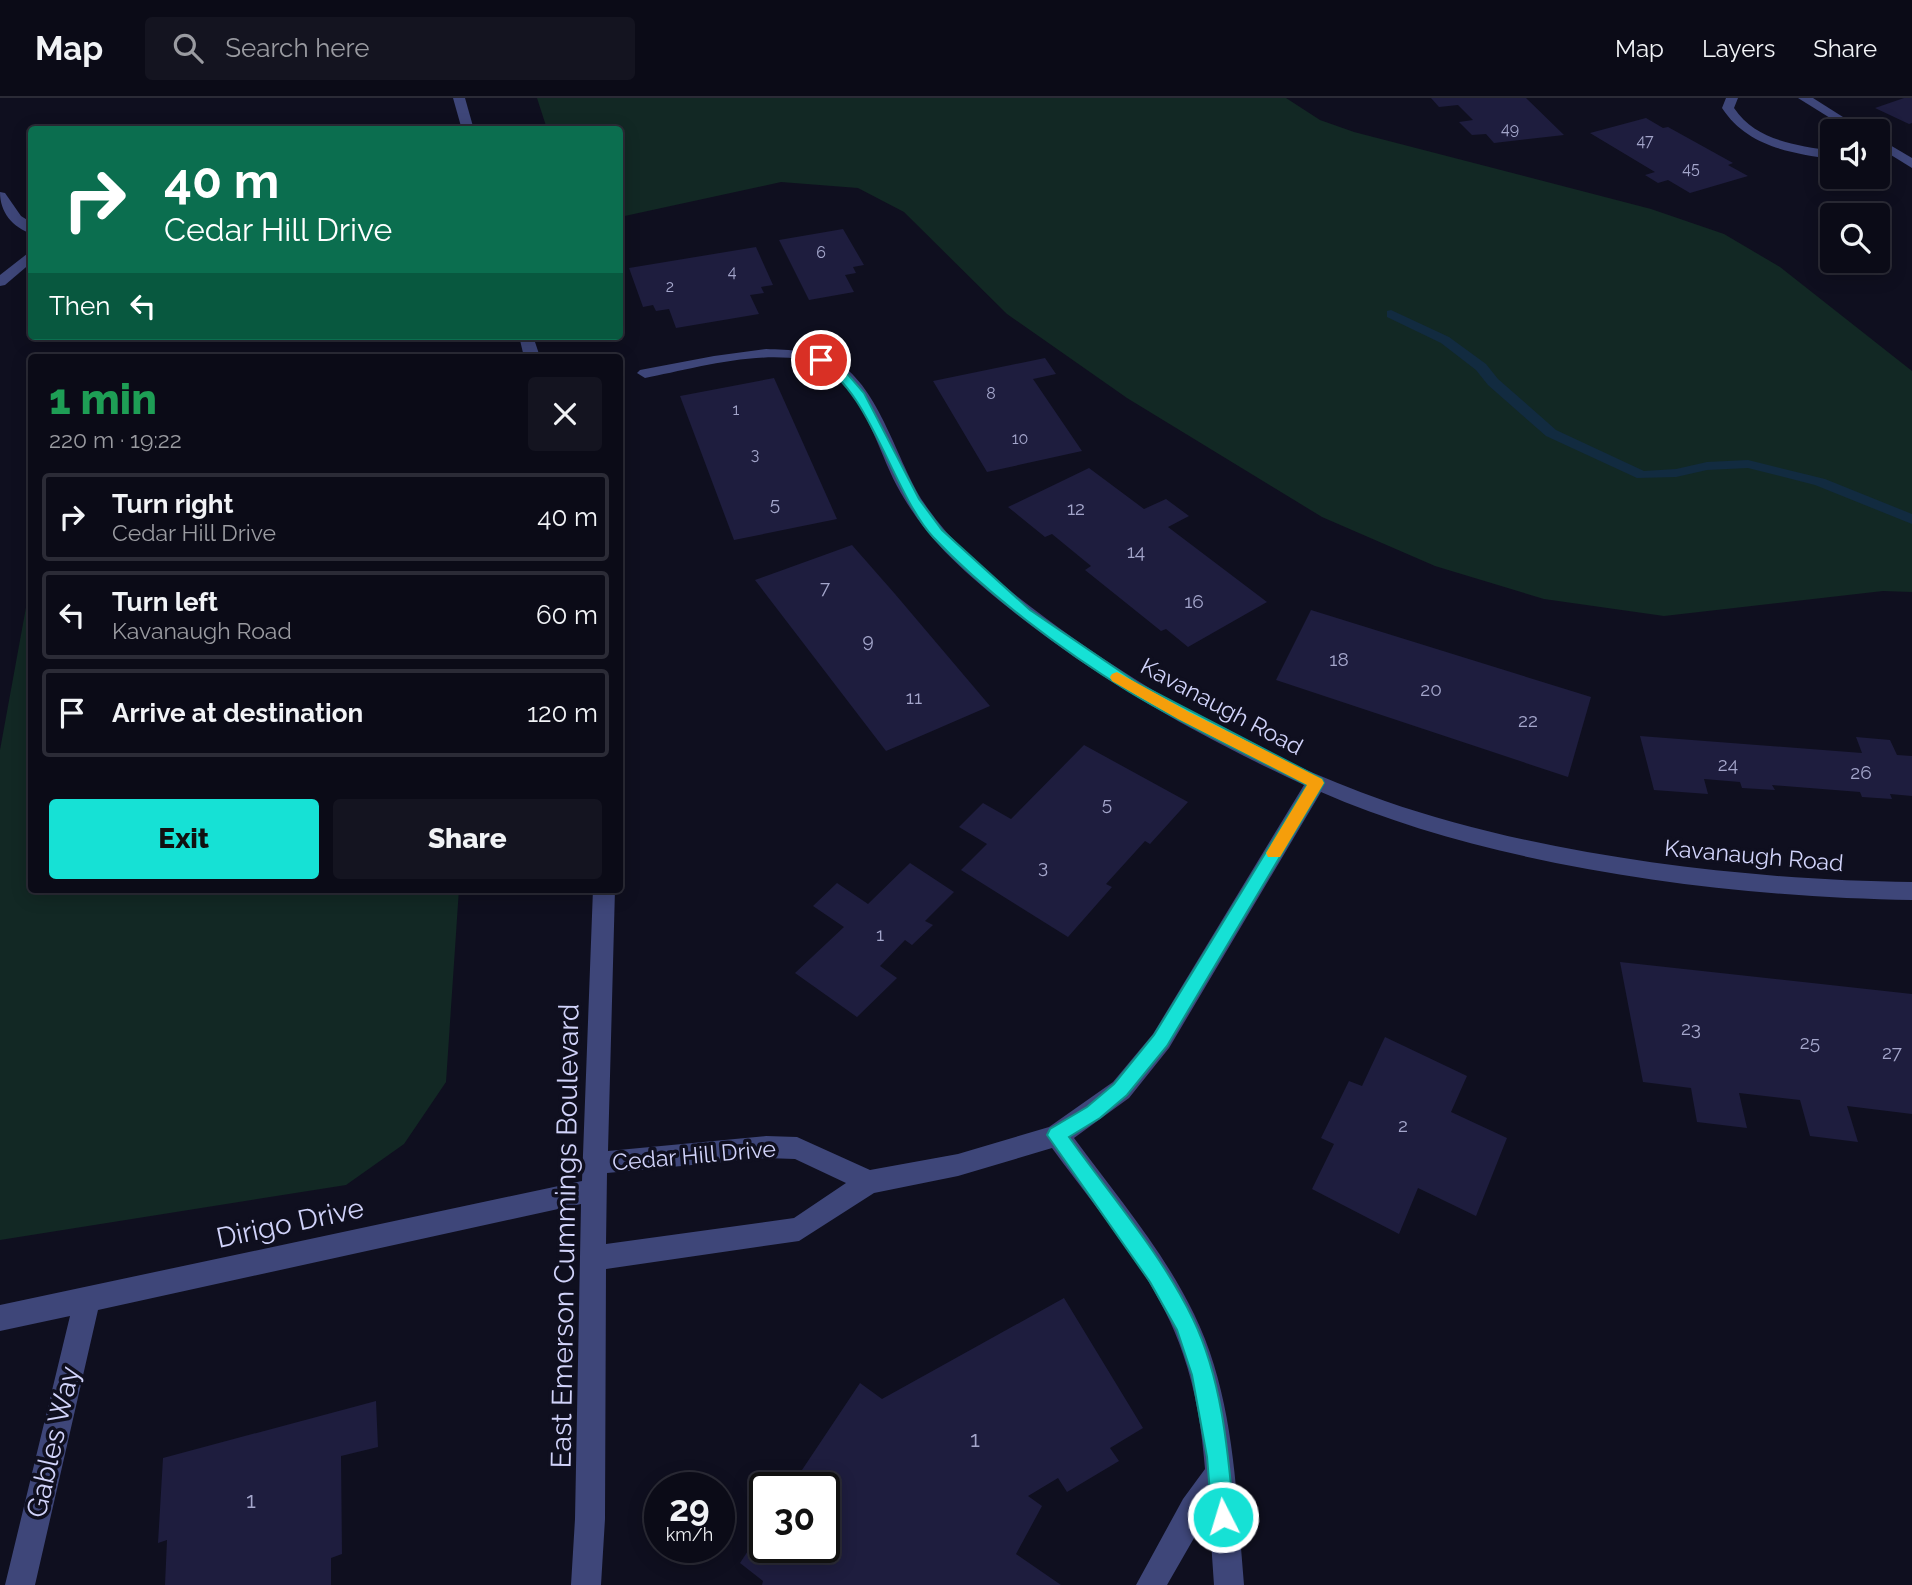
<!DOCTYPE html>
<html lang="en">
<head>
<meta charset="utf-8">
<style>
	:root { --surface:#0b0b17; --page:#141420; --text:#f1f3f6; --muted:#9a9ba1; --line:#2b2b36; --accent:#16e1d5 }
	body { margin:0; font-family:Raleway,sans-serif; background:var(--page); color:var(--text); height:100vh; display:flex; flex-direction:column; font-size:26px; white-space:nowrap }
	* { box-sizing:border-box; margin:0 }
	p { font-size:23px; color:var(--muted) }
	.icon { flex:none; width:38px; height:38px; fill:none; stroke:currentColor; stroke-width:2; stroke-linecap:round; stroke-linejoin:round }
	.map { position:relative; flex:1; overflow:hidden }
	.panel { position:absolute; left:28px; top:256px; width:595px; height:539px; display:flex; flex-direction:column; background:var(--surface); border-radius:7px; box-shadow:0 4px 18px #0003,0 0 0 2px var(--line) }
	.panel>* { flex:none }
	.guide { position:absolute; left:28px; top:28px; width:595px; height:214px; border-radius:7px; box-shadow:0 4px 18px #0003,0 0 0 2px var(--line); background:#0b6e4f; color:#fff; overflow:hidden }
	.tools { position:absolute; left:1820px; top:21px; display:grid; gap:14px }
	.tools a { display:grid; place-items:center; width:70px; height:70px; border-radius:7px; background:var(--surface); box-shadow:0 4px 18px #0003,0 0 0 2px var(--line); font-size:35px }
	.speed { position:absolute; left:644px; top:1374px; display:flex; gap:14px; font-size:35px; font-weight:700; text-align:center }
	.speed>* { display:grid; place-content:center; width:91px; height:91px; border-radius:50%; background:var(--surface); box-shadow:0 4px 18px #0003,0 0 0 2px var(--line); line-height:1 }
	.speed small { font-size:18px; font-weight:400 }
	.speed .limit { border:4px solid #111; border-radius:10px; background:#fff; color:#111 }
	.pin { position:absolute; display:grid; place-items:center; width:60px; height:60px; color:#fff; margin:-30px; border:4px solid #fff; border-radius:50%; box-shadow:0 2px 7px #0007 }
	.me { position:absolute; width:77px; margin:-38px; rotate:355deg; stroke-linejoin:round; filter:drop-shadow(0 0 5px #0008) }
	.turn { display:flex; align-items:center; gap:24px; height:147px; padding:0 21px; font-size:32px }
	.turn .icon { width:91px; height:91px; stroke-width:2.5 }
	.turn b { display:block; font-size:49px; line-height:60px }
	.then { display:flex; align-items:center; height:66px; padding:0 21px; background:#0003; gap:14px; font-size:26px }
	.round { display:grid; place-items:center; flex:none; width:74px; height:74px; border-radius:7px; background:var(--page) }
	.overview { display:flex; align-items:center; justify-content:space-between; height:119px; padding:0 21px }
	h1 { font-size:42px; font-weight:800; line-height:52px; color:#1e9e55 }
	.cta { display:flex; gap:14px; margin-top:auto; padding:14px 21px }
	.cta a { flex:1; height:80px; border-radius:7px; background:var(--accent); color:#111; font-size:28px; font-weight:800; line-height:80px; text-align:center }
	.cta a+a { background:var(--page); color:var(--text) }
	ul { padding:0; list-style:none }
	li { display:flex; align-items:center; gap:21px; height:88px; margin:0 14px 10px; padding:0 7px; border:4px solid var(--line); border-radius:7px }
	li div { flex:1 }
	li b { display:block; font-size:26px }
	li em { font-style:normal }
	header { display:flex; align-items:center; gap:42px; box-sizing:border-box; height:98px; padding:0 35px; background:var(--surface); border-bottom:2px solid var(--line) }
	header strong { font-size:33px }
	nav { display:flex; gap:38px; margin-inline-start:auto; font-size:24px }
	.search { width:490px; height:63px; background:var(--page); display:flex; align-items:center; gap:18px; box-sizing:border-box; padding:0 24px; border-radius:7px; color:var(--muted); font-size:26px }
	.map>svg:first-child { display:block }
	.green { fill:#122824 }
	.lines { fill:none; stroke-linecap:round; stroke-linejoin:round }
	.stream { fill:#122b40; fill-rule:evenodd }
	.building { fill:#1e1d3e }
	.minor { fill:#3e4679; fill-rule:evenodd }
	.route { fill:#16e1d5; stroke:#0e928a; stroke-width:2 }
	.slow { fill:#f59e0b }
	.labels { text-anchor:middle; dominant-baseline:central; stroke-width:7; stroke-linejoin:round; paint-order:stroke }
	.far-number-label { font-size:16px; fill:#a4a6cb }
	.number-label { font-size:19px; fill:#a4a6cb }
	.street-label { font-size:23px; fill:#d1d3fa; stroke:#0f0f1f }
	.near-number-label { font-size:23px; fill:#a4a6cb }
	.near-street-label { font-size:28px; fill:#d1d3fa; stroke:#0f0f1f }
</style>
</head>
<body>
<header>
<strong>Map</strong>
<div class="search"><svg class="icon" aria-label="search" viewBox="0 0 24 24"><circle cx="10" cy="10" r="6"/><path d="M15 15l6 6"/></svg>Search here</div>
<nav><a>Map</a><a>Layers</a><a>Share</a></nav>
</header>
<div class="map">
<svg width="1912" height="1487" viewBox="0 0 1912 1487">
	<rect width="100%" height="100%" fill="#0f0f1f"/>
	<!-- green -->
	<g class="green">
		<path d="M 537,0 L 1286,0 L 1320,22 L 1354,34 L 1651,111 L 1724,136 L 1780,169 L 1912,273 L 1912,494 L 1883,493 L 1664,518 L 1544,501 L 1435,468 L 1322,419 L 1127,300 L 1007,216 L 904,114 L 858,90 L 781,84 L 620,119 L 620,32 L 547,31 Z"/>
		<path d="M 31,482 L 32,791 L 459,791 L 446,984 L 404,1046 L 346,1087 L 0,1142 L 0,652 Z"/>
	</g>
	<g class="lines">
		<!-- stream -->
		<path class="stream" d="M 1391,212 L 1449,239 L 1486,266 L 1498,281 L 1556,332 L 1644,373 L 1676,371 L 1707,364 L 1748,362 L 1825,381 L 1912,416 L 1912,426 L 1815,387 L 1748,370 L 1707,372 L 1676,379 L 1637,380 L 1546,338 L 1488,287 L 1476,272 L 1441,245 L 1387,219 L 1387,213 Z"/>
	</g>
	<!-- building -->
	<g class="building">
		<path d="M 1431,0 L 1526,0 L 1564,37 L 1494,45 L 1486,36 L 1472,37 L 1459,24 L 1473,22 L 1458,7 L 1439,9 Z"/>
		<path d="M 1904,0 L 1912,0 L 1912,25 L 1909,26 L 1875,10 Z"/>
		<path d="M 1646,20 L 1663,30 L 1668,29 L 1733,65 L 1728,67 L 1748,78 L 1690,95 L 1668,82 L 1658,85 L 1645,77 L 1655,74 L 1590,35 Z"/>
		<path d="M 843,131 L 864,167 L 853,169 L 856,175 L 845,177 L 854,194 L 809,202 L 779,142 Z"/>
		<path d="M 756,149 L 773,187 L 761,189 L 764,195 L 750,197 L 759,216 L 676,230 L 669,211 L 656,213 L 653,207 L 643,209 L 629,170 Z"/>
		<path d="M 1045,260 L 1056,276 L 1033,281 L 1082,353 L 987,374 L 933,283 Z"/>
		<path d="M 774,280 L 837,421 L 734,442 L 680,298 Z"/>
		<path d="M 1089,370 L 1144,411 L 1166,401 L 1189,418 L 1168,429 L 1267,504 L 1188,549 L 1166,531 L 1161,533 L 1085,472 L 1091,468 L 1052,436 L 1045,439 L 1008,409 Z"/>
		<path d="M 852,447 L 895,496 L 990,608 L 886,653 L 755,482 Z"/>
		<path d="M 1311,512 L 1591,599 L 1568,679 L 1276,582 Z"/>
		<path d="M 1640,638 L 1862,655 L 1856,639 L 1890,642 L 1897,657 L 1912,658 L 1912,698 L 1890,696 L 1892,701 L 1862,699 L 1860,694 L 1772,687 L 1775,692 L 1742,690 L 1740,684 L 1704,681 L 1708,696 L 1654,692 Z"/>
		<path d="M 1084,647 L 1188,704 L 1150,746 L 1145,743 L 1106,786 L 1112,789 L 1068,839 L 961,772 L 987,746 L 959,729 L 983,705 L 1011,721 Z"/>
		<path d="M 910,765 L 954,794 L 925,823 L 933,827 L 912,847 L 905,842 L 880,868 L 897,880 L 857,919 L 795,875 L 844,829 L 813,808 L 837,785 L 868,806 Z"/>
		<path d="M 1620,864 L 1912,896 L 1912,1016 L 1847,1008 L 1858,1044 L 1810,1038 L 1800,1002 L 1739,995 L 1747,1030 L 1697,1024 L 1691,990 L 1643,984 Z"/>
		<path d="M 1385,939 L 1467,978 L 1451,1014 L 1507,1040 L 1476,1118 L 1418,1090 L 1399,1136 L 1312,1091 L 1334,1046 L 1321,1040 L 1349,983 L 1362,988 Z"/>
		<path d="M 1064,1200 L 1143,1330 L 1110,1350 L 1119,1363 L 1067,1394 L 1058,1380 L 1028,1398 L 1042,1408 L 1016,1456 L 1061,1487 L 762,1487 L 763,1483 L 740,1465 L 765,1427 L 765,1449 L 824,1449 L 824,1390 L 790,1390 L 860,1285 L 882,1301 Z"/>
		<path d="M 376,1303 L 378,1349 L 341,1358 L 342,1456 L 331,1460 L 331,1487 L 165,1487 L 167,1442 L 158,1445 L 163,1360 Z"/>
	</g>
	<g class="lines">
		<!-- minor -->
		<g class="minor">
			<path d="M 453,0 L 465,0 L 474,32 L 462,32 Z"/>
			<path d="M 1726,0 L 1738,0 L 1734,10 C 1756,43 1796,47 1832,53 L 1832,61 C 1789,55 1747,48 1722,10 Z"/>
			<path d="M 1798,0 L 1813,0 L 1865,33 L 1851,33 Z"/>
			<path d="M 1878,40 L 1912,60 L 1912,70 L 1878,49 Z"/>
			<path d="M 0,94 L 5,95 L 21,118 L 32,125 L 32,136 C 12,129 0,114 0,94 Z"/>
			<path d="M 32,152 L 32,164 L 5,187 L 0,188 L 0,177 Z"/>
			<path d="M 519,238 L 533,238 L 540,259 L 524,259 Z"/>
			<path d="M 766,251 C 789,252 816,252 837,264 C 880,290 897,364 924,405 C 947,440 981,469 1013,495 C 1120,580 1256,658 1385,703 C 1543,758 1745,782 1912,784 L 1912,802 C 1725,799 1492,769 1321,694 L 1169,950 L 1129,1000 L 1074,1040 C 1116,1097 1163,1152 1194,1216 C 1235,1300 1236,1396 1244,1487 L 1214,1487 L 1209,1414 L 1167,1487 L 1136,1487 L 1183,1401 L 1205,1371 C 1202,1333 1196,1293 1183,1256 C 1158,1180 1098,1114 1052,1050 L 958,1078 L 874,1095 L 799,1143 L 606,1171 L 605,1421 L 601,1487 L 571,1487 L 575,1421 L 581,1106 L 98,1212 L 35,1487 L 5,1487 L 70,1218 L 0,1233 L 0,1207 L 582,1083 L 593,791 L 615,791 L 608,1053 L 766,1038 L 797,1039 L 870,1072 L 958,1056 L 1049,1029 L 1113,984 L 1153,936 L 1304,687 C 1201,639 1099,583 1010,511 C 980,487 950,462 926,432 C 915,418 905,403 897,388 C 877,350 864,295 827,271 C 783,244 693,271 645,280 L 637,275 L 640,272 L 714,258 ZM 766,1060 L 795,1061 L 846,1085 L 794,1120 L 606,1146 L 607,1075 Z"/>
		</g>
	</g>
	<!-- route -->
	<path class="route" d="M 817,260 L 826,260 L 838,265 L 864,295 L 919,401 L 942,432 L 1030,512 L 1139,586 L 1322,681 L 1324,685 L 1167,948 L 1127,997 L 1100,1020 L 1069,1039 C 1111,1098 1161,1155 1193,1221 C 1222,1281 1228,1353 1234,1419 L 1231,1427 L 1223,1430 L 1215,1427 L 1212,1419 L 1207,1359 L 1192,1277 L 1177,1232 L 1150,1184 L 1047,1037 L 1050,1031 L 1087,1009 L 1114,986 L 1154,937 L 1307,687 C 1248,656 1185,628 1128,593 C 1063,553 986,495 933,439 C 892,394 869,288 817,265 Z"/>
	<!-- slow -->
	<path class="slow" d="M 1117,574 L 1189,614 L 1322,681 L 1324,685 L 1280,759 L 1268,759 L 1266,755 L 1307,687 L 1178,621 L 1112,583 L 1110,579 L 1112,576 Z"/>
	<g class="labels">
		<!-- far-number labels -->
		<g class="far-number-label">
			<text x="1510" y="30">49</text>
			<text x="1645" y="42">47</text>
			<text x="1691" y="70">45</text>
			<text x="821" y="154">6</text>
			<text x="732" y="173">4</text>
			<text x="670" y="188">2</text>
			<text x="991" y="295">8</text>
			<text x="736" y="311">1</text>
			<text x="1020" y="340">10</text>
			<text x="755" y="356">3</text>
		</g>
		<!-- number labels -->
		<g class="number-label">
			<text x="775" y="405">5</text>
			<text x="1076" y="410">12</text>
			<text x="1136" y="453">14</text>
			<text x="825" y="489">7</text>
			<text x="1194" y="503">16</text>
			<text x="868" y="542">9</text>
			<text x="1339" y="561">18</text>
			<text x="1431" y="591">20</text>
			<text x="914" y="599">11</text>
			<text x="1528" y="622">22</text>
			<text x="1728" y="666">24</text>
			<text x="1861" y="674">26</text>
			<text x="1107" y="705">5</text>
			<text x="1043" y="768">3</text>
			<text x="880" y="836">1</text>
			<text x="1691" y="930">23</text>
			<text x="1810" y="944">25</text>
			<text x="1892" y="954">27</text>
			<text x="1403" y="1027">2</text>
		</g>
		<!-- street labels -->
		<g class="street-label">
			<text transform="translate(1222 608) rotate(28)">Kavanaugh Road</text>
			<text transform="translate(1754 757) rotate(5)">Kavanaugh Road</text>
			<text transform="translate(694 1057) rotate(-5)">Cedar Hill Drive</text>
		</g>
		<!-- near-number labels -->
		<g class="near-number-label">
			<text x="975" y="1340">1</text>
			<text x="251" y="1401">1</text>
		</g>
		<!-- near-street labels -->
		<g class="near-street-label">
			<text transform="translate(290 1125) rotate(-12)">Dirigo Drive</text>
			<text transform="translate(565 1138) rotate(-89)">East Emerson Cummings Boulevard</text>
			<text transform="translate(53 1344) rotate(-77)">Gables Way</text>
		</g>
	</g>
</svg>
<div class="tools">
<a><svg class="icon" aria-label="sound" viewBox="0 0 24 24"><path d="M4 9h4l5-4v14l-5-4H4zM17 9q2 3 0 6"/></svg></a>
<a><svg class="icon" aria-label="search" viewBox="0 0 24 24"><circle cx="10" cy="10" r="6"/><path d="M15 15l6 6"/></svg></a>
</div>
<div class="speed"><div>29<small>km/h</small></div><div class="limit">30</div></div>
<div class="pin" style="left:821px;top:262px;background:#d93025"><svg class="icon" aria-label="arrive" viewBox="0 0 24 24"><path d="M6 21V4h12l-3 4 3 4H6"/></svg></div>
<svg class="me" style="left:1223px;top:1419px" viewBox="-20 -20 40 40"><circle r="17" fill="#16e1d5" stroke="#fff" stroke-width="3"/><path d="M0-11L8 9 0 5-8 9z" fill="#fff"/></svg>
<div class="guide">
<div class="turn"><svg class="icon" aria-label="right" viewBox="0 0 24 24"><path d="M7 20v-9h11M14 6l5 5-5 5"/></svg><div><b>40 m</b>Cedar Hill Drive</div></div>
<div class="then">Then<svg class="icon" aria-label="left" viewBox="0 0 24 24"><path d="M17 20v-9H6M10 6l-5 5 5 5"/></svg></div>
</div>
<section class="panel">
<div class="overview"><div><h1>1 min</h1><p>220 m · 19:22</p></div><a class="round"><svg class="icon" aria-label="close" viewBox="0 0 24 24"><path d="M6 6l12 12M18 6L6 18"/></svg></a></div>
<ul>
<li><svg class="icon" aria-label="right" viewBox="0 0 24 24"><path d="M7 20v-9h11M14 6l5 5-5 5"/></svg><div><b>Turn right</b><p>Cedar Hill Drive</p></div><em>40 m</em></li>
<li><svg class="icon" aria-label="left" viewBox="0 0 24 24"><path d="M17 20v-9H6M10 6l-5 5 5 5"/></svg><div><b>Turn left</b><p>Kavanaugh Road</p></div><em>60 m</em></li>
<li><svg class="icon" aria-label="arrive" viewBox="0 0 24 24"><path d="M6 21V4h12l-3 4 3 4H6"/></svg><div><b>Arrive at destination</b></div><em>120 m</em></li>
</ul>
<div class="cta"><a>Exit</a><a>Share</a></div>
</section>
</div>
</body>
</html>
